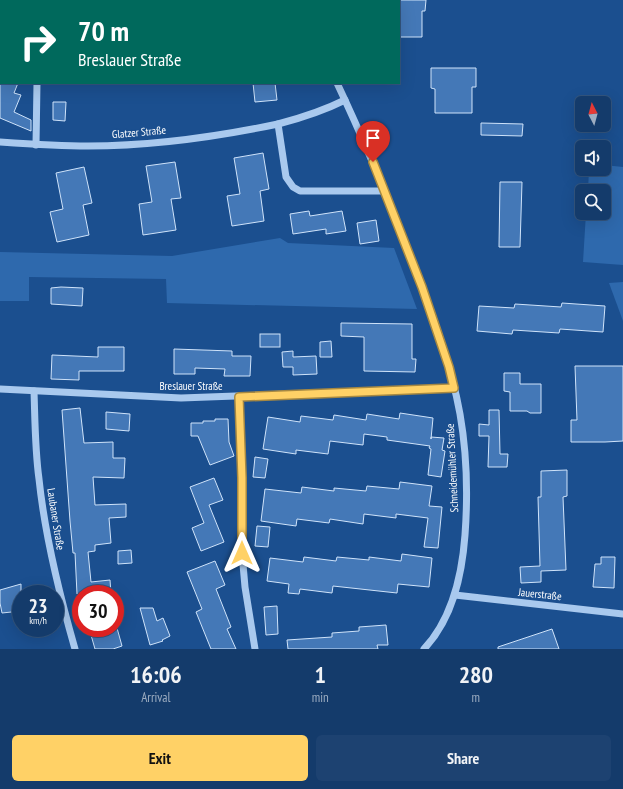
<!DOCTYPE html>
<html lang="en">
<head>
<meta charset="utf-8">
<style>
	:root { --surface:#143b6b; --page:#1d4271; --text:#f1f3f6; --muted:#9dadc1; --line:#33557e; --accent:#ffd166 }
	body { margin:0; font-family:"PT Sans Narrow",sans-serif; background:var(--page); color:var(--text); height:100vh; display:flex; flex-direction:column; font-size:15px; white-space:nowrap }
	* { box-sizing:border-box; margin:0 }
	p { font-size:13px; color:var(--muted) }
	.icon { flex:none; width:22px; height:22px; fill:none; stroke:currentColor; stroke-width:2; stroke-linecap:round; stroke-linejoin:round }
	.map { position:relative; height:649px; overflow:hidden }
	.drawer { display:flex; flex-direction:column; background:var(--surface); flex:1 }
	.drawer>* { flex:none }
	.banner { position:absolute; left:0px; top:0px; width:400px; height:84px; box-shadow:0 4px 16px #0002,0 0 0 1px var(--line); background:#00695c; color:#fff; overflow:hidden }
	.needle { width:26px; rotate:354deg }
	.tools { position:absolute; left:575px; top:96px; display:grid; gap:8px }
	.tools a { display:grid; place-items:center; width:36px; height:36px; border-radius:6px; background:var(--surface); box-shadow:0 4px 16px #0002,0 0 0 1px var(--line); font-size:20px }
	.speed { position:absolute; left:12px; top:585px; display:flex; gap:8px; font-size:20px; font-weight:700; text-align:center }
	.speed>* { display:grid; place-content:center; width:52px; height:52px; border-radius:50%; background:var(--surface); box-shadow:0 4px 16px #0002,0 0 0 1px var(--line); line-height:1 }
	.speed small { font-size:10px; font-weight:400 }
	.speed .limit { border:6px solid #d22; background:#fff; color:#111 }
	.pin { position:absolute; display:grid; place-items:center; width:34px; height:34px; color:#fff; margin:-41px -17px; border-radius:50% 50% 50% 0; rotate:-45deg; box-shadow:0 0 4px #0007 }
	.pin .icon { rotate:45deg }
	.me { position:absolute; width:44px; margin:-22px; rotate:0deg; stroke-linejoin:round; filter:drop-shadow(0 0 3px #0008) }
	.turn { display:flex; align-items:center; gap:14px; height:84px; padding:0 12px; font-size:18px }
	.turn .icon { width:52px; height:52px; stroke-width:2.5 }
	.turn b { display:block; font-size:28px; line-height:34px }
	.eta { display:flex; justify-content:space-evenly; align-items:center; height:68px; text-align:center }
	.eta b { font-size:24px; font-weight:800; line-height:28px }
	.button { display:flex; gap:8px; margin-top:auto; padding:8px 12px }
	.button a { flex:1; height:46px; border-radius:6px; background:var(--accent); color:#111; font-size:16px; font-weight:800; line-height:46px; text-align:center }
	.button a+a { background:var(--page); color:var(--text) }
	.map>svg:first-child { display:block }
	.green { fill:#2e69ad }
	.building { fill:#4478b7; stroke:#cfe3fa }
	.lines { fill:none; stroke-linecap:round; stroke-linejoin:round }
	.minor { stroke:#a9c9ee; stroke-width:7 }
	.route-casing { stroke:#a68842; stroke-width:10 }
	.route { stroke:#ffd166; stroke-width:7 }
	.labels { text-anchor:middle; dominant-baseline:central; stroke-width:3; stroke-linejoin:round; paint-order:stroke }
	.street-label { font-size:11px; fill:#fff; stroke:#1b4f8f }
</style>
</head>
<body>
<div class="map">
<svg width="623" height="649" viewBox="0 0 623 649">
	<rect width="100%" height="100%" fill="#1b4f8f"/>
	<!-- green -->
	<g class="green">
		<path d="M 604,165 L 623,167 L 623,265 L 583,262 L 586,213 L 604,213 L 604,191 L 588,191 L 589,169 L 604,169 Z"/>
		<path d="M 280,238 L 288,243 L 394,248 L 417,309 L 167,303 L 166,279 L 29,277 L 29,301 L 0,301 L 0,252 L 172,256 Z"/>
		<path d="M 623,282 L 623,321 L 609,283 Z"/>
	</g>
	<!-- building -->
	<g class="building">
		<path d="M 399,0 L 426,0 L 425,11 L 422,11 L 422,37 L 399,37 Z"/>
		<path d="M 431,68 L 476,68 L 476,87 L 472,87 L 472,113 L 435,113 L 435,89 L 431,88 Z"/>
		<path d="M 0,83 L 18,83 L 14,93 L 21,95 L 14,112 L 31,120 L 31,131 L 0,118 Z"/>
		<path d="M 253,83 L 275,83 L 277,100 L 255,102 Z"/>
		<path d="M 53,102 L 66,102 L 65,121 L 53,120 Z"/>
		<path d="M 481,123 L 523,124 L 522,136 L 481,135 Z"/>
		<path d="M 263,153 L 269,189 L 260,191 L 264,221 L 232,226 L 227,196 L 240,194 L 234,158 Z"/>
		<path d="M 175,162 L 181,198 L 171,199 L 176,230 L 143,235 L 139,204 L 152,202 L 146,166 Z"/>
		<path d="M 84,167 L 92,203 L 83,205 L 89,235 L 57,242 L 50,212 L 63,209 L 56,173 Z"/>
		<path d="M 500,182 L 522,182 L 520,247 L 499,247 Z"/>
		<path d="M 309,211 L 310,216 L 342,211 L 346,231 L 326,234 L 326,229 L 293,234 L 290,214 Z"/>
		<path d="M 376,220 L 379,241 L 360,244 L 357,223 Z"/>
		<path d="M 61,287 L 83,288 L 82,306 L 51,304 L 51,288 Z"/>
		<path d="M 562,303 L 605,306 L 603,332 L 560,329 L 559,333 L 513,330 L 512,334 L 477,331 L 479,306 L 514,308 L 515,304 L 561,307 Z"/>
		<path d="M 341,323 L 412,324 L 412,359 L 416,359 L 415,372 L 364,371 L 364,337 L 341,336 Z"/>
		<rect x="260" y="334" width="20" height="13"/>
		<path d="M 331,341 L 332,357 L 320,357 L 320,342 Z"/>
		<path d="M 98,347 L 124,347 L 124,371 L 79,371 L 79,380 L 51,379 L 52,355 L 98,357 Z"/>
		<path d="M 174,349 L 232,351 L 232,356 L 251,356 L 250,376 L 224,376 L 225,369 L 195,368 L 195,374 L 174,374 Z"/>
		<path d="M 293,351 L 293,357 L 316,356 L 317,374 L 293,375 L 293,367 L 283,367 L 282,352 Z"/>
		<path d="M 575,366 L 623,366 L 623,441 L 605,442 L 571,442 L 571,420 L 577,420 Z"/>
		<path d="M 504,373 L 520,373 L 520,384 L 541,384 L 541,413 L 530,413 L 527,411 L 510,411 L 510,392 L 504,391 Z"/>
		<path d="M 80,408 L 84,443 L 113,442 L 113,458 L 125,458 L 124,478 L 93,477 L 95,505 L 126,504 L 126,517 L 109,518 L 111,543 L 95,545 L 95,551 L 88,552 L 91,582 L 110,580 L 111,594 L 77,594 L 75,553 L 73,553 L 70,521 L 62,410 Z"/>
		<path d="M 489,410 L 499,410 L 500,454 L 508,454 L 507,467 L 488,467 L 489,436 L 479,436 L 479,424 L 489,425 Z"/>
		<path d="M 106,412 L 130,414 L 129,431 L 106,429 Z"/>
		<path d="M 400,413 L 433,418 L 431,439 L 431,437 L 444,438 L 442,450 L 445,451 L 441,477 L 428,475 L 431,449 L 429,448 L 430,446 L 387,440 L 387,437 L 364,434 L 363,445 L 330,441 L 328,454 L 296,450 L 296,454 L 263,449 L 268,417 L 300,422 L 301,416 L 333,420 L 334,415 L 366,420 L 367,414 L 399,419 Z"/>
		<path d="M 215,419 L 228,419 L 229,442 L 234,456 L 210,465 L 198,436 L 191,436 L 191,423 L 203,423 L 203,421 L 215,421 Z"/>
		<path d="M 255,457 L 268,459 L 265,478 L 253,477 Z"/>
		<path d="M 567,470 L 567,496 L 563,497 L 566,570 L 541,571 L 541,582 L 521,583 L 520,567 L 540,566 L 538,497 L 541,497 L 541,471 Z"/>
		<path d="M 214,478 L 223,500 L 209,505 L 224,542 L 201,551 L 192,528 L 204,523 L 190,487 Z"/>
		<path d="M 400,482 L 432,486 L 429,506 L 442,507 L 438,548 L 424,547 L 428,518 L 396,514 L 396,518 L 364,514 L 363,524 L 330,519 L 329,523 L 297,519 L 296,526 L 261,521 L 265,489 L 301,493 L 302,487 L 334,491 L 334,488 L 366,491 L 367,486 L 399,489 Z"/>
		<path d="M 257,526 L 270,527 L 268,547 L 255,546 Z"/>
		<path d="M 131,550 L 132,563 L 118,564 L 118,551 Z"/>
		<path d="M 402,554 L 432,558 L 429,587 L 398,584 L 397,593 L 333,586 L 332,593 L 300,589 L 299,594 L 288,593 L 289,584 L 267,581 L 270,558 L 303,562 L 304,557 L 336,561 L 337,557 L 369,560 L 369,557 L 401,561 Z"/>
		<path d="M 601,557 L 615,557 L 614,588 L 593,587 L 595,564 L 601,564 Z"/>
		<path d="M 215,561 L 225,585 L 216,589 L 231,627 L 227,629 L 236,649 L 211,649 L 196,612 L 202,609 L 187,572 Z"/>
		<path d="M 21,584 L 21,611 L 2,613 L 0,603 L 0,590 Z"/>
		<path d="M 277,606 L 278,634 L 266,635 L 264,607 Z"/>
		<path d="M 140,608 L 153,608 L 157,621 L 163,618 L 170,636 L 162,640 L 163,641 L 150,645 Z"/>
		<path d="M 386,625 L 388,645 L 377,645 L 378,649 L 288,649 L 287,640 L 332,637 L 332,633 L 359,631 L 359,627 Z"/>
		<path d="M 89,628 L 117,628 L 122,646 L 113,649 L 95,649 Z"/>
		<path d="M 552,629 L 559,649 L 498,649 L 498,647 Z"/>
	</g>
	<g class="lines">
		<!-- minor -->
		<g class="minor">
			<path d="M 296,0 L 297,1"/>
			<path d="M 38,1 L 38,0"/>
			<path d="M 337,83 C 363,138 386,193 408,250 C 428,303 450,358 460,414 C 467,454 468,494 465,535 C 462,575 453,618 424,649"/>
			<path d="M 345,100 C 323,111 301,118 278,124 L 286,177 L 293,187 L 300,191 L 385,191"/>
			<path d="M 0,142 C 29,144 59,146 88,146 C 151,146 216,137 278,124"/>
			<path d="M 36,145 L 37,83"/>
			<path d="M 0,389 L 181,398 L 454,388"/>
			<path d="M 34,391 C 35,420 35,450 39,479 C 45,537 59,593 75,649"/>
			<path d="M 239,397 L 242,478 L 242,553 L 245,587 L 255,649"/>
			<path d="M 455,595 L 623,614"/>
		</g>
	</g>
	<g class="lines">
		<!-- route casing -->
		<g class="route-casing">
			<path id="route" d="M 242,553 L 242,478 L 239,397 L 454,388 L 449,367 L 422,287 L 373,162"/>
		</g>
		<!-- route -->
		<use href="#route" class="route"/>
	</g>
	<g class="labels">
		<!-- street labels -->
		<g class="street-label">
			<text transform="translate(139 132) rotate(-5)">Glatzer Straße</text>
			<text x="191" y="386">Breslauer Straße</text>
			<text transform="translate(452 468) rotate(-93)">Schneidemühler Straße</text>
			<text transform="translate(56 519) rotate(81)">Laubaner Straße</text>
			<text transform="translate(540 594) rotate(6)">Jauerstraße</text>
		</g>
	</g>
</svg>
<div class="tools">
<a><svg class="needle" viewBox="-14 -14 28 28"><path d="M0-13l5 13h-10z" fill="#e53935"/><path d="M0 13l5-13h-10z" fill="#9dadc1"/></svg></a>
<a><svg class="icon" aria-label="sound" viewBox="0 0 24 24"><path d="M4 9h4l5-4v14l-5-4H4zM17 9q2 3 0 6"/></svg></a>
<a><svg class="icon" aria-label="search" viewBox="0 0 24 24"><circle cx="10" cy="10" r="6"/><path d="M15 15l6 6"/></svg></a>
</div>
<div class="speed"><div>23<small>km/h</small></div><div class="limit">30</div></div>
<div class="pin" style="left:373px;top:162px;background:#d93025"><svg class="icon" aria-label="arrive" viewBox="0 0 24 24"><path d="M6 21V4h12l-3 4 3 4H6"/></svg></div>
<svg class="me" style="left:242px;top:553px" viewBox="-20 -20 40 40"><path d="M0-17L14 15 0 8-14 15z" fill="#ffd166" stroke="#fff" stroke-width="4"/></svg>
<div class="banner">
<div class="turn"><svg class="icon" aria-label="right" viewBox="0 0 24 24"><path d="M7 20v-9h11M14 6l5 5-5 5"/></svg><div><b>70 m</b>Breslauer Straße</div></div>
</div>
</div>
<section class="drawer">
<div class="eta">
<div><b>16:06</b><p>Arrival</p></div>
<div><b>1</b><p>min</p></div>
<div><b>280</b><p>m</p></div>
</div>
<div class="button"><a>Exit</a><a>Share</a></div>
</section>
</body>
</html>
